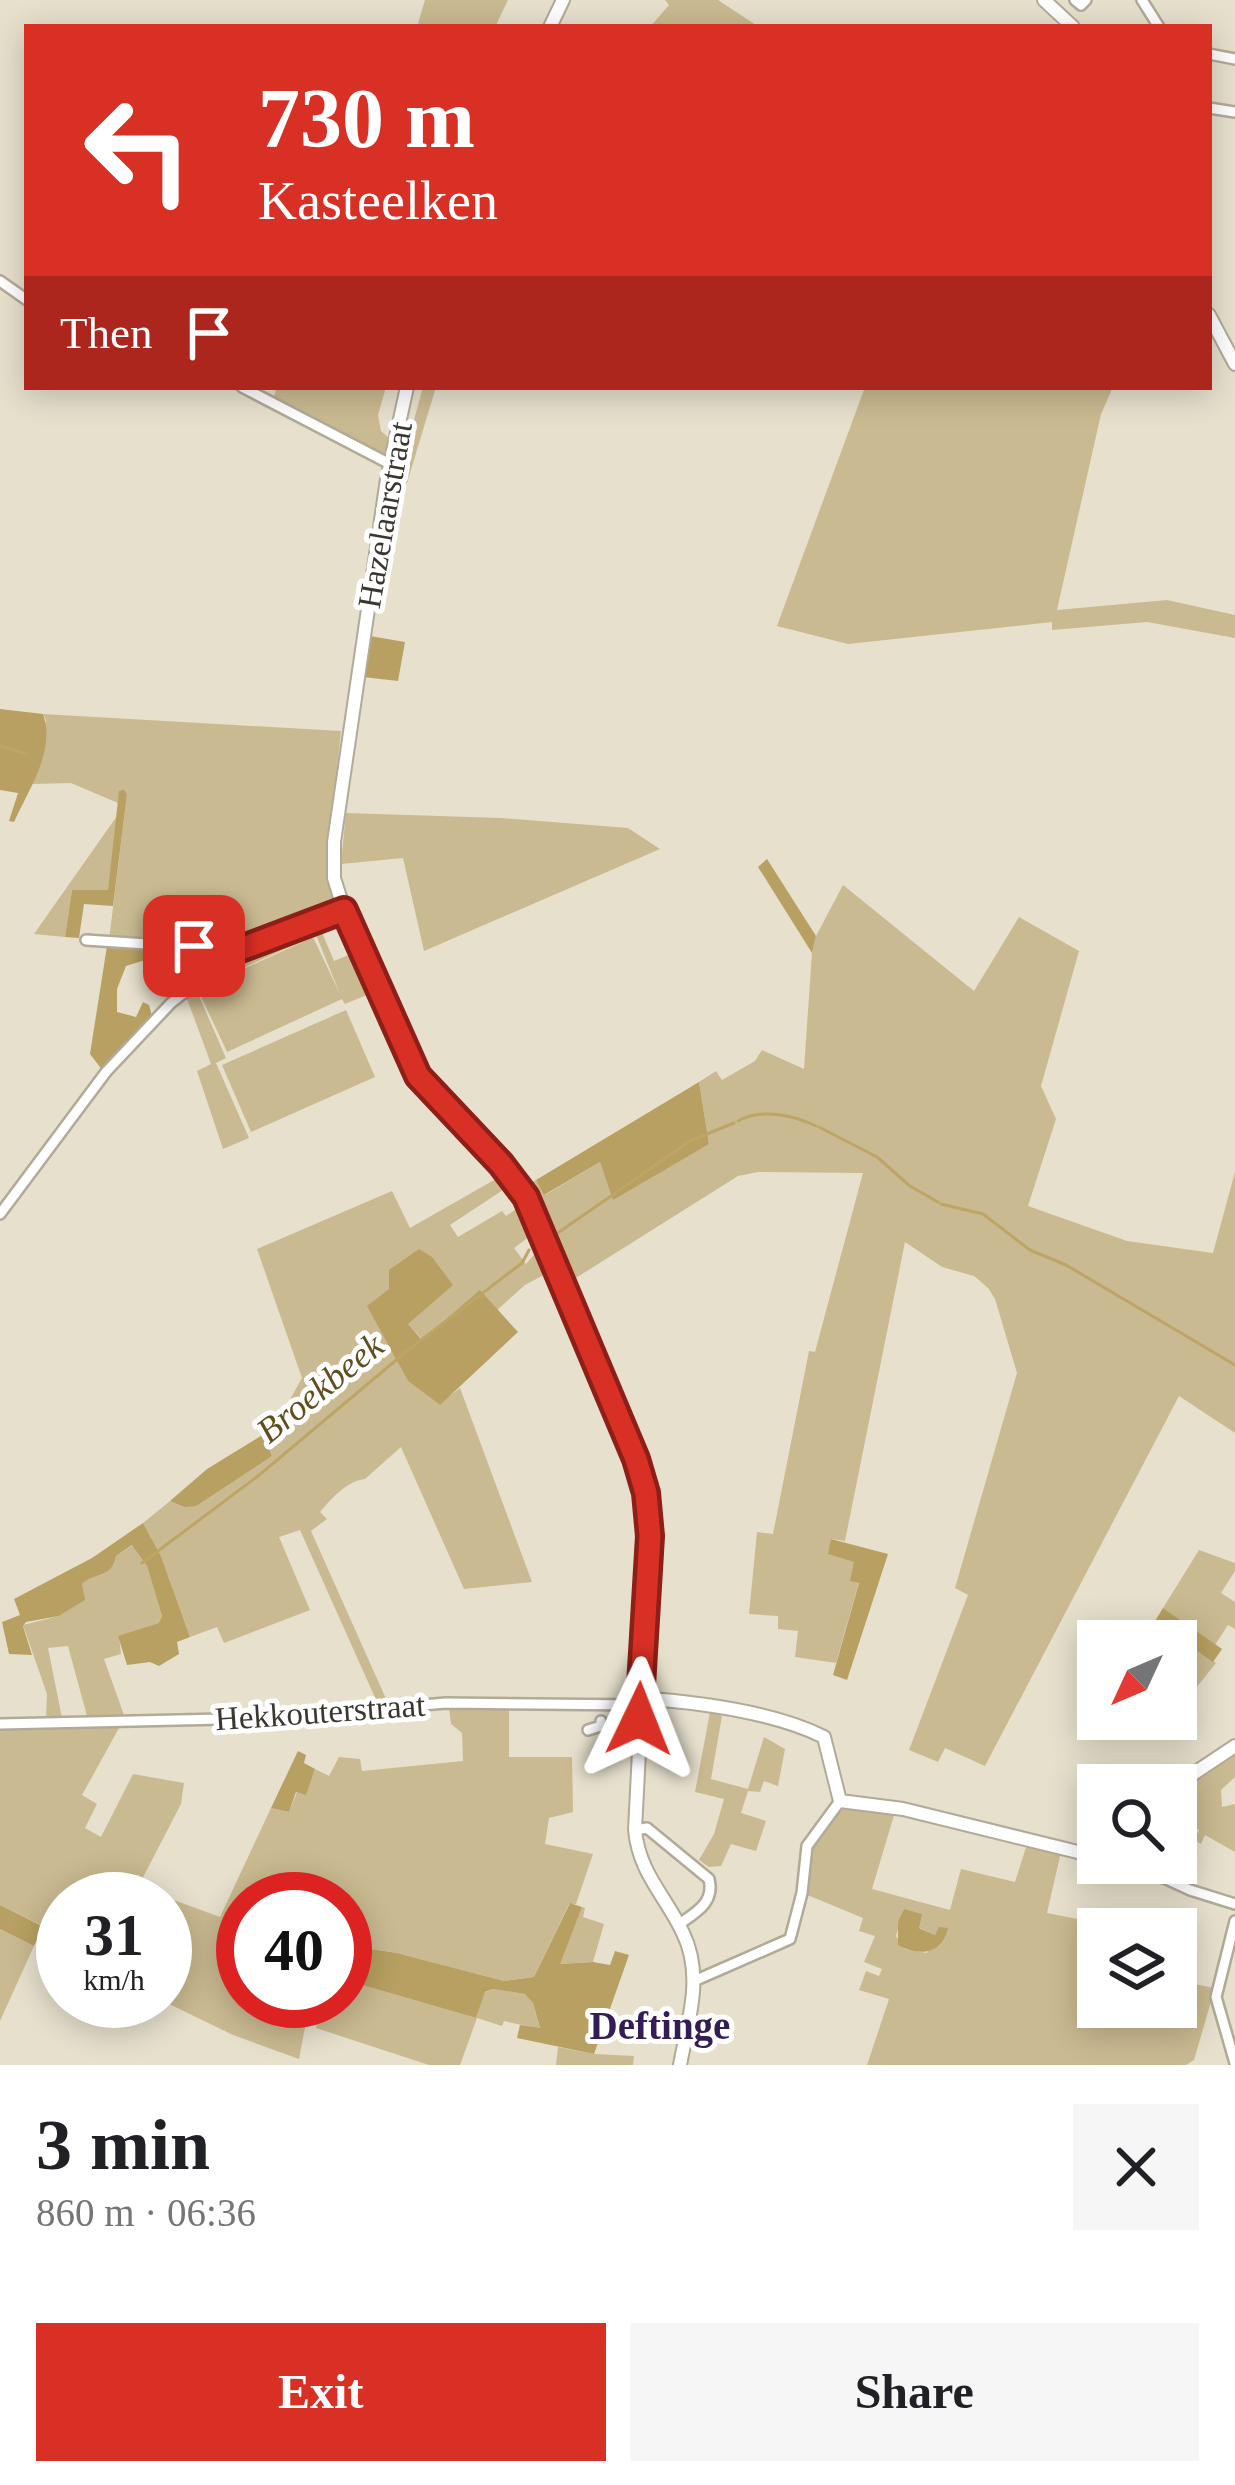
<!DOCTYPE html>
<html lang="en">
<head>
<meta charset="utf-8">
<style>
	:root { --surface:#fff; --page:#f6f6f6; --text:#202124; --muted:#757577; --accent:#d93025 }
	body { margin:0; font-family:Georgia,serif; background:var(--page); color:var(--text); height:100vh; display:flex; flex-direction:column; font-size:45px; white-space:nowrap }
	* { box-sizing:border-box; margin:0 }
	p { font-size:39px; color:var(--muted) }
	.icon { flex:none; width:66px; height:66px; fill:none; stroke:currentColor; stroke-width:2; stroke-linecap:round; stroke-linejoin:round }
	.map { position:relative; height:2065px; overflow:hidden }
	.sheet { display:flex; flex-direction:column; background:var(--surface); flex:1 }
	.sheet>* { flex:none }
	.guide { position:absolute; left:24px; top:24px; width:1188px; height:366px; border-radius:0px; box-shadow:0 6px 30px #0003; background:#d93025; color:#fff; overflow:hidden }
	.needle { width:78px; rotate:226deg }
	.fabs { position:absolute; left:1077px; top:1620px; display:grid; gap:24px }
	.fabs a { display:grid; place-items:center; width:120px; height:120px; border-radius:0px; background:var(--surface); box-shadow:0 6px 30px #0003; font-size:60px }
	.speed { position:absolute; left:36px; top:1872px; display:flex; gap:24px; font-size:60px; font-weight:700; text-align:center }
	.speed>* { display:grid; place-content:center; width:156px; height:156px; border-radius:50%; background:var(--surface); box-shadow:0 6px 30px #0003; line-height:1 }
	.speed small { font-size:30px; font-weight:400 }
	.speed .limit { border:18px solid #d22; background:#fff; color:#111 }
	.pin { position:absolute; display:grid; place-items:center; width:102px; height:102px; color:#fff; margin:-51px; border-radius:24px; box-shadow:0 6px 18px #0006 }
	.me { position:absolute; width:132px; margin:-66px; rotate:2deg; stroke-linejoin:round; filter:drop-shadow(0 0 9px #0008) }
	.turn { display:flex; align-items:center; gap:42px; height:252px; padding:0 36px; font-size:54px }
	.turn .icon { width:156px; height:156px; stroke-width:2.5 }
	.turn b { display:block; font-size:84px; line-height:102px }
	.then { display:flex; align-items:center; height:114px; padding:0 36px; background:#0003; gap:24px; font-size:45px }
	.round { display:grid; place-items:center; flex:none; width:126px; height:126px; border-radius:0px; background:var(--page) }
	.headline { display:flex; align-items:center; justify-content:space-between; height:204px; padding:0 36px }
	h1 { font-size:72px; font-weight:700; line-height:90px }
	.primary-button { display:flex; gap:24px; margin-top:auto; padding:24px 36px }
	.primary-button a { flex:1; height:138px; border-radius:0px; background:var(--accent); color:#fff; font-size:48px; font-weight:700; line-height:138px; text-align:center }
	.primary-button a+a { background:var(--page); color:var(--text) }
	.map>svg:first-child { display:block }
	.green { fill:#caba91; fill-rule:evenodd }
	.forest { fill:#b7a061 }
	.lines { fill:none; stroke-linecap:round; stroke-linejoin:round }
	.stream { stroke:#bda566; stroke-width:3 }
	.street-casing { stroke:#b1aa99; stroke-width:14 }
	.secondary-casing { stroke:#b1aa99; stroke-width:16 }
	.street { stroke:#fff; stroke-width:9 }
	.secondary { stroke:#fff; stroke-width:12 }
	.route-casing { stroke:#8d1f18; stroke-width:30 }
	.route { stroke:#d93025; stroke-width:21 }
	.labels { text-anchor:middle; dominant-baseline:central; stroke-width:10; stroke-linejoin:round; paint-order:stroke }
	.street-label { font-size:33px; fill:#3a3730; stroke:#fff }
	.water-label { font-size:36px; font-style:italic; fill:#604e1e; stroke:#fff }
	.quarter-label { font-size:39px; font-weight:bold; fill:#321d57; stroke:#fff }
</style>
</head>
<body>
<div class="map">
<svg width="1235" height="2065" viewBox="0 0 1235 2065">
	<rect width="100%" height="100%" fill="#e7e0cd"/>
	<!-- green -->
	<g class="green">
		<path d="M 425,0 L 508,0 L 495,27 L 417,27 Z"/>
		<path d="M 665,0 L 718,0 L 759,27 L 650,27 L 669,5 Z"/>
		<path d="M 277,387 L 386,387 L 378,415 L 381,431 L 389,438 L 384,456 L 273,399 Z"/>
		<path d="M 423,387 L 436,387 L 407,483 L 393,471 L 394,462 L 402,464 Z"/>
		<path d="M 865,387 L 1113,387 L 1101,414 L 1057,610 L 1167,600 L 1235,615 L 1235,638 L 1147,622 L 1052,630 L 1052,622 L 848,644 L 777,626 Z"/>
		<path d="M 43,714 L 341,731 L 327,860 L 336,905 L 237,946 L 109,940 L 127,795 L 120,791 L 118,803 L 71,783 L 32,784 L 46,720 Z"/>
		<path d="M 346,813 L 501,818 L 628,828 L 660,849 L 424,951 L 403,858 L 341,864 Z"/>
		<path d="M 117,816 L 108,891 L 72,890 L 65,937 L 34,934 Z"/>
		<path d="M 843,885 L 974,991 L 1019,917 L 1079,951 L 1041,1086 L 1056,1119 L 1028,1206 L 1127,1241 L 1213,1253 L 1235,1172 L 1235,1433 L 1179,1396 L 985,1766 L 945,1748 L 938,1762 L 909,1750 L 968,1595 L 955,1588 L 1017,1373 L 995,1299 L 988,1288 L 974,1276 L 942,1267 L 905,1242 L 845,1541 L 832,1539 L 829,1554 L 855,1562 L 859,1582 L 836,1663 L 795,1657 L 798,1631 L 778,1629 L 778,1616 L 749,1614 L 757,1532 L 773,1534 L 809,1351 L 815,1352 L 863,1173 L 758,1172 L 738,1176 L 571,1281 L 527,1185 L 536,1180 L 545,1195 L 600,1162 L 613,1198 L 709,1144 L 699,1082 L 716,1071 L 722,1080 L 755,1061 L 762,1050 L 804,1069 L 812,953 L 816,936 Z"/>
		<path d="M 318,923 L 334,961 L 356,952 L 374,992 L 345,1004 L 342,999 L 227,1052 L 198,990 L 313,937 L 340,994 L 316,935 L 196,989 L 226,1058 L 216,1063 L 249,1138 L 223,1149 L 197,1071 L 211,1064 L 186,996 L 241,953 Z"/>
		<path d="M 346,1010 L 375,1077 L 251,1132 L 222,1065 Z"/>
		<path d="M 501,1176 L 509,1186 L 450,1225 L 458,1237 L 502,1211 L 506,1216 L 522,1205 L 534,1233 L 514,1248 L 526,1264 L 540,1248 L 551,1271 L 525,1285 L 497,1310 L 480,1291 L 423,1340 L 408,1324 L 389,1289 L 368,1306 L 408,1381 L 439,1404 L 460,1388 L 532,1582 L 464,1589 L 401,1447 L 365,1479 C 348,1480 331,1499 320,1512 L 327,1519 L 311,1531 L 387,1701 L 377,1702 L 300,1530 L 279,1537 L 310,1610 L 224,1643 L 217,1627 L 190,1637 L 161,1556 L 143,1523 L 170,1501 L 184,1507 L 272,1456 L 264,1434 L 278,1421 L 302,1378 L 257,1249 L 392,1191 L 410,1228 Z"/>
		<path d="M 133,1545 L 147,1566 L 162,1616 L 160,1623 L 119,1636 L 121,1654 L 104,1659 L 124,1715 L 87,1716 L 68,1646 L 48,1648 L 62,1718 L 46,1718 L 47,1694 L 23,1625 L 59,1616 L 84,1600 L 82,1584 C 95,1571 112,1579 116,1556 Z"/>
		<path d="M 1199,1550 L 1235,1563 L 1235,1571 L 1221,1593 L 1235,1602 L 1235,1629 L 1228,1625 L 1215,1645 L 1163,1608 Z"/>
		<path d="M 1155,1621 L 1216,1663 L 1184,1703 L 1179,1700 L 1176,1704 L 1176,1641 L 1143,1641 Z"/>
		<path d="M 449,1708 L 509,1710 L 509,1757 L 572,1757 L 573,1812 L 549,1818 L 545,1844 L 593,1854 L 576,1904 L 569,1904 L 534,1977 L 504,1981 L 397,1953 L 345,1945 L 345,1899 L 243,1899 L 243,2001 L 310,2001 L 299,2059 L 233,2035 L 163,2001 L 165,1899 L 63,1899 L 63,1952 L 37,1939 L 43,1926 L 0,1905 L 0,1728 L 119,1728 L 82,1795 L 97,1804 L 85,1828 L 101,1837 L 133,1774 L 184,1783 L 181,1804 L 138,1887 L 220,1917 L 271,1808 L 289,1812 L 297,1792 L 306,1794 L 315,1769 L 329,1776 L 339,1757 L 360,1759 L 362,1771 L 463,1761 L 462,1733 L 451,1724 Z"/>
		<path d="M 710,1712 L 722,1716 L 711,1779 L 748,1789 L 764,1737 L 785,1749 L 778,1786 L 764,1781 L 760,1792 L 748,1791 L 741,1813 L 766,1821 L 756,1851 L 731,1844 L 721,1866 L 709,1867 L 699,1860 L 714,1834 L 724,1799 L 695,1792 Z"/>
		<path d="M 1235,1750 L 1235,1777 L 1221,1790 L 1222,1807 L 1235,1804 L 1235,1852 L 1205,1835 L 1201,1844 L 1194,1840 L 1199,1830 L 1180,1820 L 1191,1804 L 1180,1798 L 1194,1778 Z"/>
		<path d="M 848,1807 L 895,1812 L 872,1889 L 950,1910 L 961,1869 L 1015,1882 L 1027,1844 L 1061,1852 L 1047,1913 L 1128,1929 L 1098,1929 L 1098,2007 L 1176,2007 L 1176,1960 L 1180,1961 L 1177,1981 L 1215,1988 L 1194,2060 L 1186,2065 L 867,2065 L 889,1999 L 859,1990 L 866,1971 L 879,1976 L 882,1969 L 864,1962 L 875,1936 L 859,1931 L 863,1918 L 805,1894 C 809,1861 812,1820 848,1807 ZM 904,1909 L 918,1927 L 935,1935 L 927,1953 L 905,1949 L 896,1936 Z"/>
		<path d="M 582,1907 L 585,1908 L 583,1917 L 604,1924 L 593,1962 L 559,1964 Z"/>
		<path d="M 0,1929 L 34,1946 L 0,2021 Z"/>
		<path d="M 345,1980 L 476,2018 L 484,1993 L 493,1989 L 526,1994 L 533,2003 L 540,2029 L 504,2021 L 502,2026 L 477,2018 L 460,2065 L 429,2065 L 316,2028 L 323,2001 L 345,2001 Z"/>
		<path d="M 558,2047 L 594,2054 L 634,2056 L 633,2065 L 556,2065 Z"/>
	</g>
	<!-- forest -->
	<g class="forest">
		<path d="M 370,636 L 405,642 L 398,681 L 363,677 Z"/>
		<path d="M 0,709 L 43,714 C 56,750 29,789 14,822 L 9,821 L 18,793 L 0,790 Z"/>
		<path d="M 124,790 L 127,795 L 113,906 L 84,904 L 79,938 L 65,937 L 72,890 L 108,890 L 119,791 Z"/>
		<path d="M 767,859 L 816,936 L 812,953 L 758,867 Z"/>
		<path d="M 107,946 L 176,950 L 176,968 L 142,961 L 126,966 L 117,989 L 117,1012 L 136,1017 L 143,1002 L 149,1005 L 152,1016 L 103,1071 L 90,1054 Z"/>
		<path d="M 699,1082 L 709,1144 L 613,1200 L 600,1162 L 544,1195 L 536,1180 Z"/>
		<path d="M 419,1249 L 432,1257 L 453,1285 L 408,1324 L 422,1340 L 480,1290 L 518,1332 L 440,1405 L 408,1381 L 367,1306 L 389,1289 L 389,1270 Z"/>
		<path d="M 264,1434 L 272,1456 L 196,1506 L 184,1507 L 170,1501 L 207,1469 Z"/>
		<path d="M 143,1523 L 161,1556 L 190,1637 L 177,1642 L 179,1654 L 159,1666 L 150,1662 L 127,1665 L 118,1636 L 159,1623 L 162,1616 L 147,1566 L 132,1545 L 116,1556 C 112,1579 96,1571 82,1584 L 85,1600 L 59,1616 L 26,1622 L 23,1626 L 32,1655 L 9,1654 L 2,1622 L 20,1615 L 14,1599 L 92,1558 Z"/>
		<path d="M 831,1539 L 888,1554 L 847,1680 L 833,1675 L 859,1583 L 850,1581 L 854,1562 L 828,1554 Z"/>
		<path d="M 1163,1608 L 1222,1649 L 1213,1662 L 1155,1621 Z"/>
		<path d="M 298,1751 L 306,1755 L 304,1763 L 315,1769 L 306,1795 L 296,1792 L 289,1812 L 271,1808 Z"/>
		<path d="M 570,1903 L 582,1907 L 560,1964 L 593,1962 L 610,1965 L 615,1951 L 629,1955 L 594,2054 L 517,2038 L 520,2025 L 540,2028 L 533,2003 L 525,1994 L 493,1989 L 485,1992 L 476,2018 L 345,1980 L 345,1945 L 397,1953 L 504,1981 L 534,1977 Z"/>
		<path d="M 0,1905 L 44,1927 L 34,1946 L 0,1929 Z"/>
		<path d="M 904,1909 L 922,1914 L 919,1928 L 935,1935 L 939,1927 L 948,1928 C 942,1954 920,1957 898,1945 L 898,1922 Z"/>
	</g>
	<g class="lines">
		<!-- stream -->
		<g class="stream">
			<path d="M 0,746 L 27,754"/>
			<path d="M 738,1121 C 761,1108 793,1115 816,1126"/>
			<path d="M 819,1127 L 877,1157 L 910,1186 L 938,1202"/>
			<path d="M 941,1204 L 983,1214 L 1030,1250 L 1066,1265 L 1235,1365"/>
			<path d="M 552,1237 L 690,1141 L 734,1123"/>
			<path d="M 142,1563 L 258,1476 L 407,1351 L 522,1263 L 529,1250"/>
		</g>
		<!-- street casing -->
		<g class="street-casing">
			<g id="street">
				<path d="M 1075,0 L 1081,5 L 1086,0"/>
				<path d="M 1142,0 L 1159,27"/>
				<path d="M 1209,54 L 1235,59"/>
				<path d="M 1209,108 L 1235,112"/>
				<path d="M 0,281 L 27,300"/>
				<path d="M 242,387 L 390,464"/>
				<path d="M 86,940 L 238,950 L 344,910"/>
				<path d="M 0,1214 L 106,1072 L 171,1003 L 238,950"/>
				<path d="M 0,1724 L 266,1718 L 446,1703 L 639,1705"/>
				<path d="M 588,1730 L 601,1726 L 601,1721"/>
				<path d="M 635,1830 L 647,1828 L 709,1879 C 715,1903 696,1912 678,1925"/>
				<path d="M 1142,1868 L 1190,1890 L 1235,1904"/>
				<path d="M 1235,1921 L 1216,1997 L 1235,2063"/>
				<path d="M 694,1981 L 790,1939 L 802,1893 L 807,1846 L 840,1801"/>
			</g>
		</g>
		<!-- secondary casing -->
		<g class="secondary-casing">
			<g id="secondary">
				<path d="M 1044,0 L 1073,27"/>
				<path d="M 550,27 L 563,0"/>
				<path d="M 1209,315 L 1235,364"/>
				<path d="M 407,387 L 387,479 L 334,842 L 334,878 L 344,910 L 411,1061 L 430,1091 L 501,1164 L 526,1197 L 636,1459 L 646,1493 L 650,1536 L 635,1830 C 639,1873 665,1895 683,1933 C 704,1976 688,2021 680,2065"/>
				<path d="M 639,1698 C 695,1702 774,1712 824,1737 L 840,1801 L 903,1809 L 1098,1857"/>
				<path d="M 1176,1796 L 1193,1774 L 1235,1746"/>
				<path d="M 1123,1863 L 1142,1868 L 1145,1863"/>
			</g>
		</g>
		<!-- street -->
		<use href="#street" class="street"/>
		<!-- secondary -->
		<use href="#secondary" class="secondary"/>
	</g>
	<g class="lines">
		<!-- route casing -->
		<g class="route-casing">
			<path id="route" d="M 194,946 L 238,950 L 344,910 L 418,1076 L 501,1164 L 526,1197 L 636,1459 L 646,1493 L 650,1536 L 639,1719"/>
		</g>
		<!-- route -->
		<use href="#route" class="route"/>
	</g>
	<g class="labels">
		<!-- street labels -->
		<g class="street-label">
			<text transform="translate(385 515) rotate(-80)">Hazelaarstraat</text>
			<text transform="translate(320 1712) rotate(-4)">Hekkouterstraat</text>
		</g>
		<!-- water labels -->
		<g class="water-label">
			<text transform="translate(320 1388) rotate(-39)">Broekbeek</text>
		</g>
		<!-- quarter labels -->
		<g class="quarter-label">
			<text x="660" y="2025">Deftinge</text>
		</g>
	</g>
</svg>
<div class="fabs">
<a><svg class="needle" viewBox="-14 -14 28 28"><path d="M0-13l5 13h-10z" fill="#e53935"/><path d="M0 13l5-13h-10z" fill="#757577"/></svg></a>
<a><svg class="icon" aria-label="search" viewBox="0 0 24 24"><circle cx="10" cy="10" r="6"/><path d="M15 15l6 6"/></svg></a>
<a><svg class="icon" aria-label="layers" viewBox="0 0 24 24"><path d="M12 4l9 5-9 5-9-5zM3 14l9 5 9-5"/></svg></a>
</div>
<div class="speed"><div>31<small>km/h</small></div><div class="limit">40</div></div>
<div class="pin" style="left:194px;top:946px;background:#d93025"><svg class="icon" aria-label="arrive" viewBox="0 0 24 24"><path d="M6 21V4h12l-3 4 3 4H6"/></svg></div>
<svg class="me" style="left:639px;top:1719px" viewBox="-20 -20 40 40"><path d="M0-17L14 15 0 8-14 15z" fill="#d93025" stroke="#fff" stroke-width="4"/></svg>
<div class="guide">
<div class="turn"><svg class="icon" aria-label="left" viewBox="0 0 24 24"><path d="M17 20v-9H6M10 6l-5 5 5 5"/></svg><div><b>730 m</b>Kasteelken</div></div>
<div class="then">Then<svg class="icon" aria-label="arrive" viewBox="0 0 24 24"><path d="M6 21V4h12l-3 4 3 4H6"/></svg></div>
</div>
</div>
<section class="sheet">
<div class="headline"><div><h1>3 min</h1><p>860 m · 06:36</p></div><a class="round"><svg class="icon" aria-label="close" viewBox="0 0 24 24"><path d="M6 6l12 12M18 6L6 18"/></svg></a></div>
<div class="primary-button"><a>Exit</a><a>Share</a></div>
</section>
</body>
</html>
